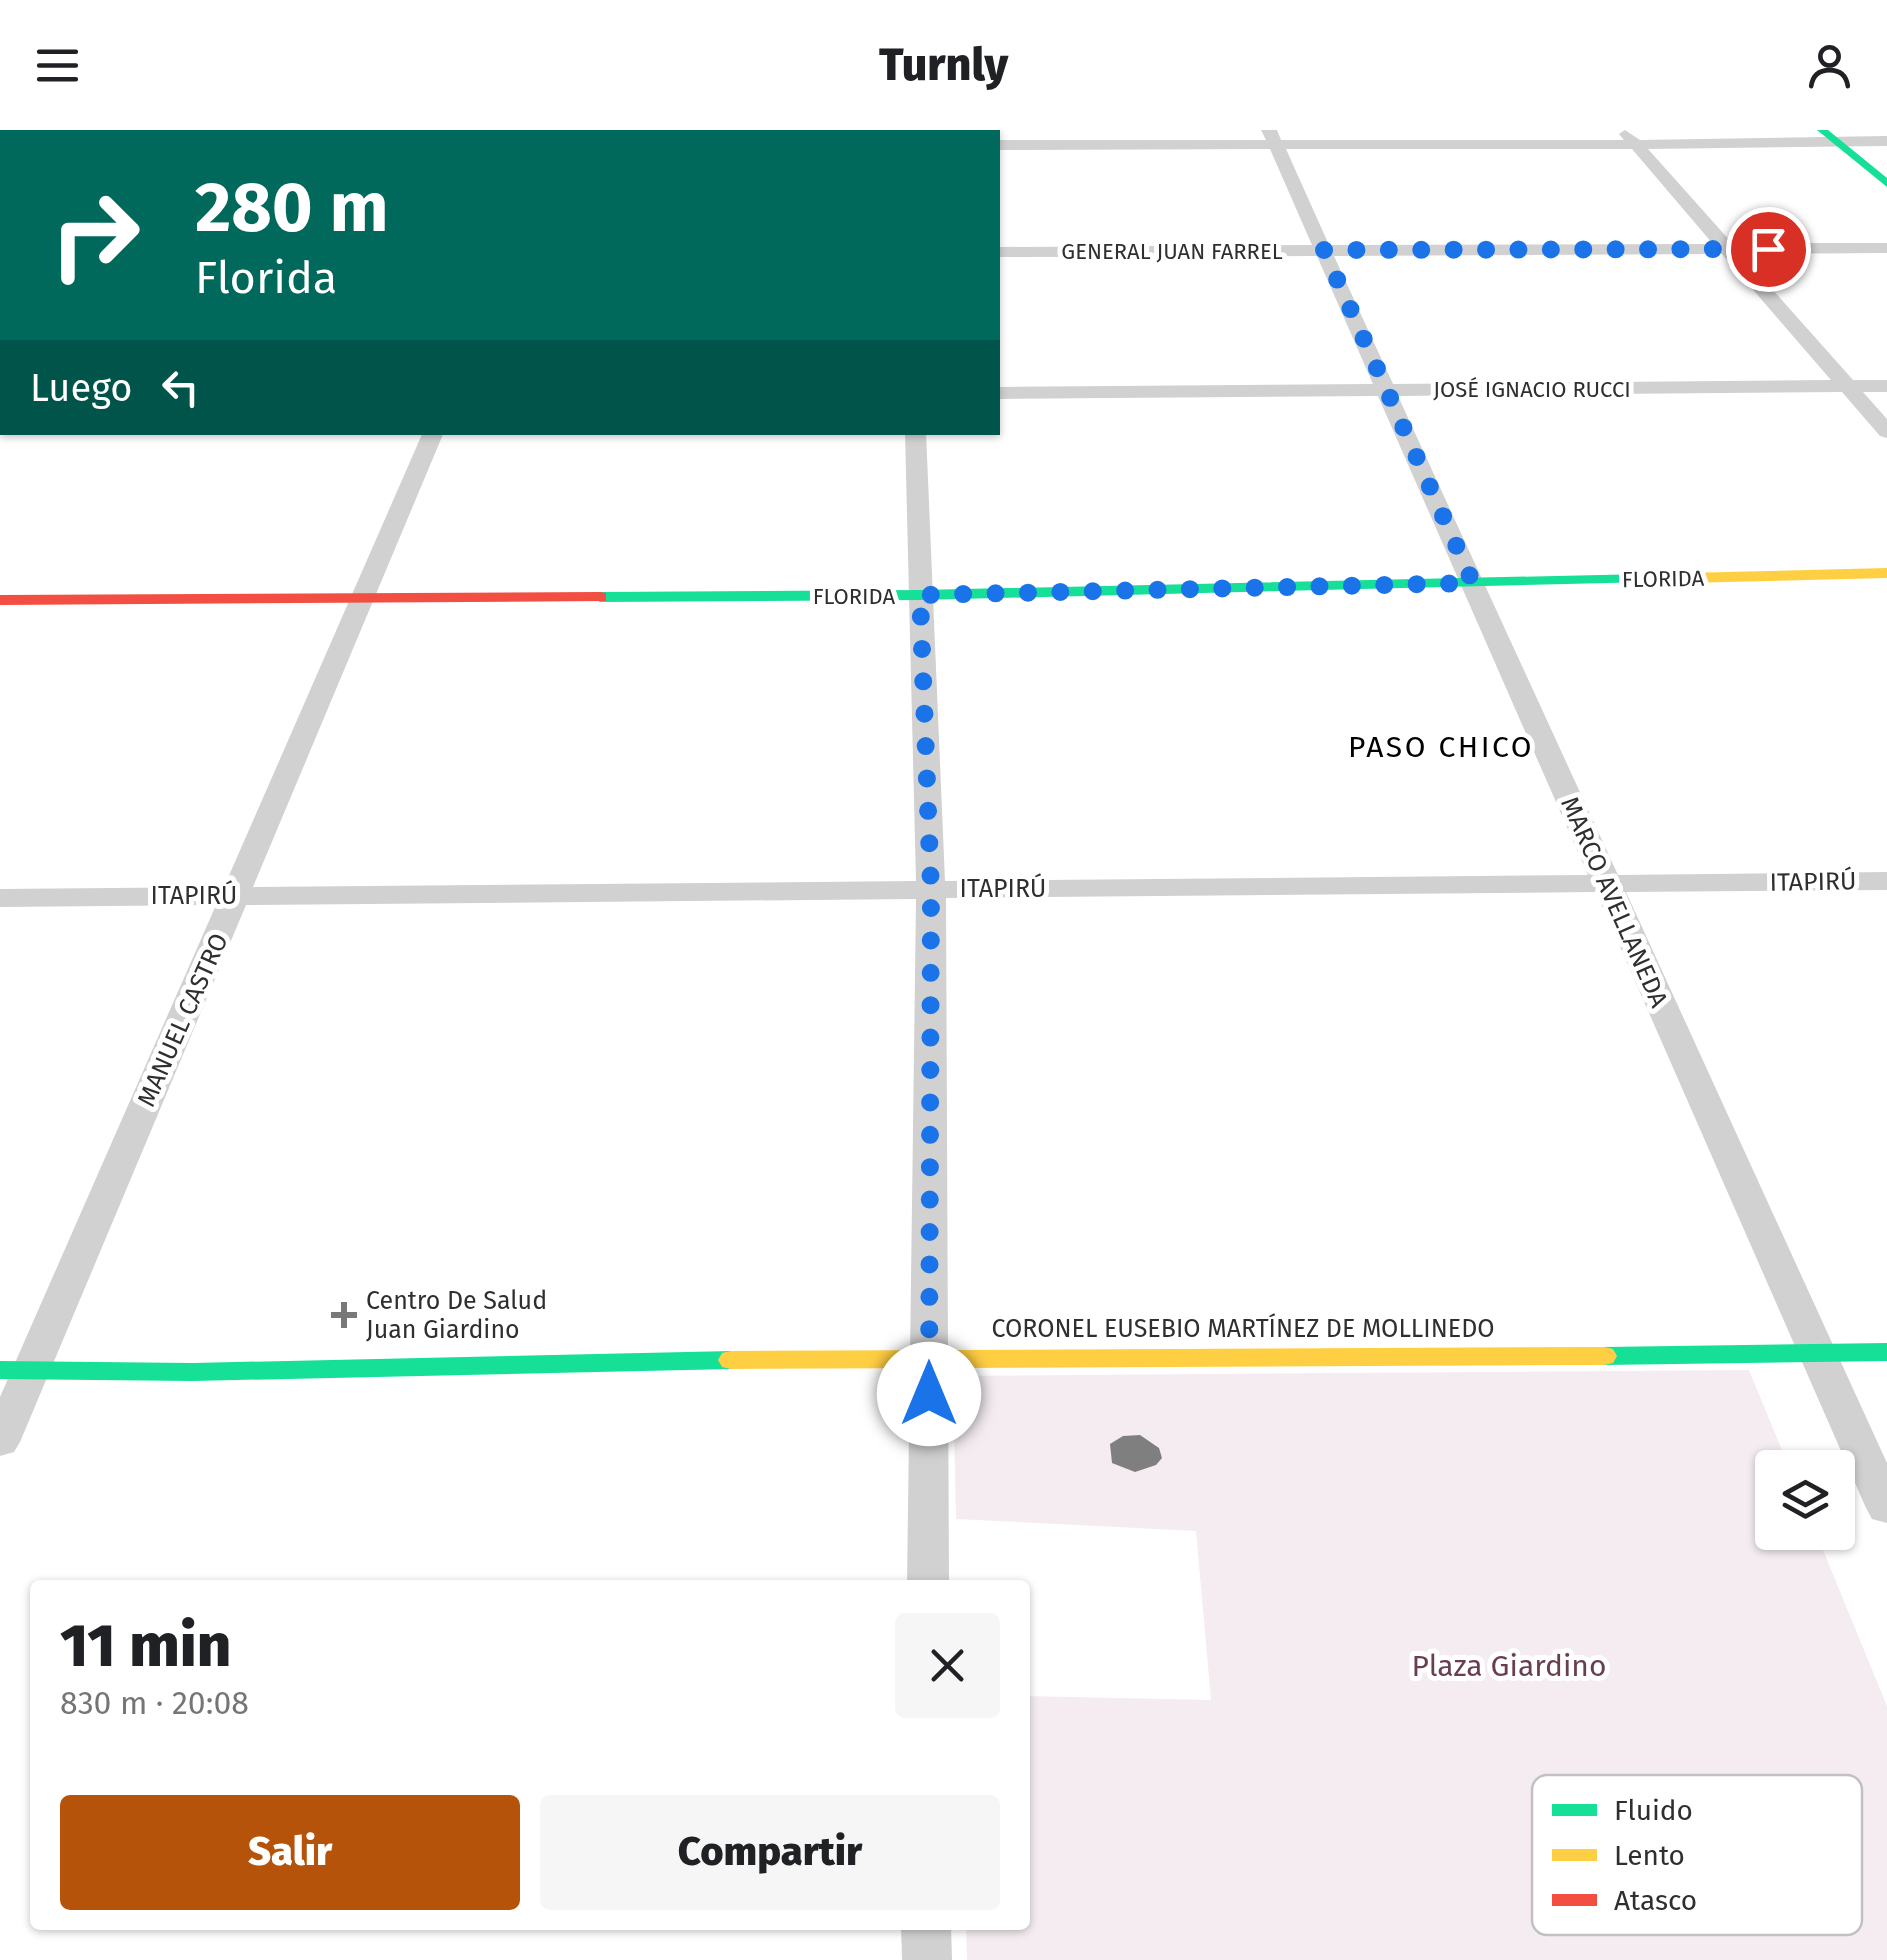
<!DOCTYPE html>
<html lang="es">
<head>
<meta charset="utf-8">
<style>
	:root { --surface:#fff; --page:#f6f6f6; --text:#202124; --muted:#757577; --accent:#b45309 }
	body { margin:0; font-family:"Fira Sans",sans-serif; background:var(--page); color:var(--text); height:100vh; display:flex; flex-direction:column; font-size:38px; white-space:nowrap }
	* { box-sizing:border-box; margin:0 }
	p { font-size:32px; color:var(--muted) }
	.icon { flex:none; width:55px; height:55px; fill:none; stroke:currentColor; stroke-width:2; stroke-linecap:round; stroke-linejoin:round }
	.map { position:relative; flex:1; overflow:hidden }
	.details { position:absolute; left:30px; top:1450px; width:1000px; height:350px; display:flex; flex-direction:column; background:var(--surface); border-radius:10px; box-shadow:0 2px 8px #0004 }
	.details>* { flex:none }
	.banner { position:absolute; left:0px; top:0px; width:1000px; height:305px; box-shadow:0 2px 8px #0004; background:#00695c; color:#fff; overflow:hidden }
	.buttons { position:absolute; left:1755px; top:1320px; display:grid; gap:20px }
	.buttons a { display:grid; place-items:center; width:100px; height:100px; border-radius:10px; background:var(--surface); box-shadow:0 2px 8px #0004; font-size:50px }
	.pin { position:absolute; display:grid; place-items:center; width:85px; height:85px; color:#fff; margin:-42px; border:5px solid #fff; border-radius:50%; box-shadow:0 2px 10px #0007 }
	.me { position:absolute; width:110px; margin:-55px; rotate:0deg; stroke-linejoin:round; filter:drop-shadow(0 0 8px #0008) }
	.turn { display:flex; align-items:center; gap:35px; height:210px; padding:0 30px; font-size:45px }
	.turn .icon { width:130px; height:130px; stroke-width:2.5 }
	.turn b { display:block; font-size:70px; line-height:85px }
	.then { display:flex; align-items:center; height:95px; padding:0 30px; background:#0003; gap:20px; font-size:38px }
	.round { display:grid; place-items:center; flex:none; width:105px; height:105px; border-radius:10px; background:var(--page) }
	.overview { display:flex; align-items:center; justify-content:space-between; height:170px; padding:0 30px }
	h1 { font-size:60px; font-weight:800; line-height:75px }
	.primary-button { display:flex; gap:20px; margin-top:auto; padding:20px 30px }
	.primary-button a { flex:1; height:115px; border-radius:10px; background:var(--accent); color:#fff; font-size:40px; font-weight:800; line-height:115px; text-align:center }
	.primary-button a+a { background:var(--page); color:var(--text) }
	header { display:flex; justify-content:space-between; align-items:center; height:130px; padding:0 30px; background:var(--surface); font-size:45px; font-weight:800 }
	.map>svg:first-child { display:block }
	.green { fill:#f4ecf1 }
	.building { fill:#7f7f7f }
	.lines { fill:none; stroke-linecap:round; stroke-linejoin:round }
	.street { fill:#d1d1d1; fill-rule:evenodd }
	.fast { fill:#16e098; fill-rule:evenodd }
	.slow { fill:#ffcf43; fill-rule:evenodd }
	.jam { fill:#f24e42; fill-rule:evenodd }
	.route { stroke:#1a73e8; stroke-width:18; stroke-dasharray:0 32.4 }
	.poi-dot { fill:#787878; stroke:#fff; stroke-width:4 }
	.labels { text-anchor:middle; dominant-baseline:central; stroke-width:10; stroke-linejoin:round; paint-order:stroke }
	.far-street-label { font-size:22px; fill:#2f2f2f; stroke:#fff }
	.street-label { font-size:25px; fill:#2f2f2f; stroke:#fff }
	.poi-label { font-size:25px; fill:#2f2f2f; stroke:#fff; text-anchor:start }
	.quarter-label { font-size:30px; letter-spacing:2.5px; fill:#000; stroke:#fff }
	.near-park-label { font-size:30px; fill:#693e51; stroke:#fff }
	.key { fill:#fff; stroke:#c1c1c1; stroke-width:2.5 }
	.key-label { font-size:28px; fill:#2f2f2f }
</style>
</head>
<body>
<header><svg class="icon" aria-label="menu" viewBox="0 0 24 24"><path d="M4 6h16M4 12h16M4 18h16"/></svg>Turnly<svg class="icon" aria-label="person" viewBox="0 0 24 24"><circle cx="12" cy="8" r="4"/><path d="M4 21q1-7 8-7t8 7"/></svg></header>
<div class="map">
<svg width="1887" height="1830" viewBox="0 0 1887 1830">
	<rect width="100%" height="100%" fill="#fff"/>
	<!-- green -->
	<path class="green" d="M 1749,1240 L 1789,1337 L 1772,1338 L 1772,1402 L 1816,1403 L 1887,1576 L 1887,1830 L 967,1830 L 966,1795 L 1025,1795 L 1025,1566 L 1211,1570 L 1196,1401 L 956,1389 L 953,1246 Z"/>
	<!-- building -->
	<path class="building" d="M 1140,1305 L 1159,1318 L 1162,1328 L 1156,1335 L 1135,1342 L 1112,1333 L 1110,1314 L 1123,1306 Z"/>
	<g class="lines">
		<!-- street -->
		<g class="street">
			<path d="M 907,0 L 923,0 L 923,2 L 908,2 Z"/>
			<path d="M 1261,0 L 1277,0 L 1281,10 L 1624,10 L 1619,4 L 1625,0 L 1640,10 L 1887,6 L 1887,16 L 1648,19 L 1732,113 L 1887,113 L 1887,123 L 1741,124 L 1853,250 L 1887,250 L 1887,262 L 1863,262 L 1887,289 L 1887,308 L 1880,306 L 1842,262 L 1398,266 L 1618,745 L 1887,742 L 1887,760 L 1626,762 L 1887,1333 L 1887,1393 L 1872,1389 L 1866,1378 L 1596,762 L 946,768 L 949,1455 L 907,1455 L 916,769 L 246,775 L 20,1312 L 14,1322 L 0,1326 L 0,1267 L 216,775 L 0,777 L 0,759 L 224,757 L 423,302 L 444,302 L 253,757 L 916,751 L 905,302 L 926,302 L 945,751 L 1588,745 L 1378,266 L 998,269 L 998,257 L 1373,254 L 1317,126 L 998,127 L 998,117 L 1312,115 L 1270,19 L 998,20 L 998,10 L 1266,10 ZM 1286,19 L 1632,19 L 1713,114 L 1329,115 ZM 1722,124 L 1831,250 L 1393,254 L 1334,126 Z"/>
			<rect x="0" y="13" width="2" height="10"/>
			<rect x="0" y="120" width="2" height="10"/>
			<path d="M 2,231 L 2,245 L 0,246 L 0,232 Z"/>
			<rect x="0" y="262" width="2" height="12"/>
			<path d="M 901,1795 L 951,1795 L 952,1830 L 902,1830 Z"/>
		</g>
		<!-- fast -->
		<g class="fast">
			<path d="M 1817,0 L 1828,0 L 1887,48 L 1887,57 Z"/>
			<path d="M 1644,444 L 1650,446 L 1650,452 L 920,470 L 600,472 L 592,467 L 600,462 L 920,460 Z"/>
			<path d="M 1887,1213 L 1887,1231 L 1604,1235 L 1595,1233 L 1591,1226 L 1595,1219 L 1604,1217 Z"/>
			<path d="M 731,1221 L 740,1223 L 744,1230 L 740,1237 L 731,1239 L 193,1251 L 0,1249 L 0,1231 L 193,1233 Z"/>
		</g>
		<!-- slow -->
		<g class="slow">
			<path d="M 1887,438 L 1887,448 L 1644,454 L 1636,449 L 1644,444 Z"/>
			<path d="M 1604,1217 L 1613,1219 L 1617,1226 L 1613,1233 L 1604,1235 L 731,1239 L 722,1237 L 718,1230 L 722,1223 L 731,1221 Z"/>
		</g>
		<!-- jam -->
		<path class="jam" d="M 600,462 L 606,463 L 606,471 L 0,475 L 0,465 Z"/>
	</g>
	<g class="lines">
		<!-- route -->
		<path class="route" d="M 929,1264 L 931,759 L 920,465 L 1473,453 L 1324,120 L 1768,119"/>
	</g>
	<!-- markers -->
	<path class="poi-dot" d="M339 1170h10v10h10v10h-10v10h-10v-10h-10v-10h10z"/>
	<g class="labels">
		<!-- far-street labels -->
		<g class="far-street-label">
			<text x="1172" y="121">GENERAL JUAN FARREL</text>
			<text x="1532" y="259">JOSÉ IGNACIO RUCCI</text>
			<text transform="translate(1663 449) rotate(-1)">FLORIDA</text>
			<text x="854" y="466">FLORIDA</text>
		</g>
		<!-- street labels -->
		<g class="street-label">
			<text transform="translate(1813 752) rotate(-1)">ITAPIRÚ</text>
			<text x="1003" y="759">ITAPIRÚ</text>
			<text x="194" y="766">ITAPIRÚ</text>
			<text transform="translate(1614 772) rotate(66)">MARCO AVELLANEDA</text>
			<text transform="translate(183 890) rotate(-66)">MANUEL CASTRO</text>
			<text x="1243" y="1199">CORONEL EUSEBIO MARTÍNEZ DE MOLLINEDO</text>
		</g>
		<!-- poi labels -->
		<g class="poi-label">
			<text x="366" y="1171">Centro De Salud<tspan x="366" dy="29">Juan Giardino</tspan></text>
		</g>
		<!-- quarter labels -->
		<g class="quarter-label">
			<text x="1441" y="617">PASO CHICO</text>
		</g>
		<!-- near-park labels -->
		<g class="near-park-label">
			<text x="1509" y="1536">Plaza Giardino</text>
		</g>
	</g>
	<!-- legend -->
	<rect x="1532" y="1645" width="330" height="160" rx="15" class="key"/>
	<rect x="1552" y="1674" width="45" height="12" fill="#16e098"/>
	<rect x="1552" y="1719" width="45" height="12" fill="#ffcf43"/>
	<rect x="1552" y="1764" width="45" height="12" fill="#f24e42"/>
	<g class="key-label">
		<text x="1614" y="1690">Fluido</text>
		<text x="1614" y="1735">Lento</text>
		<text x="1614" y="1780">Atasco</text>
	</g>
</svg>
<div class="buttons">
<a><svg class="icon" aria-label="layers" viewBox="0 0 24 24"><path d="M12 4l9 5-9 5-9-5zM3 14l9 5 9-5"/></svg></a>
</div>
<div class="pin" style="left:1768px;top:119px;background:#d93025"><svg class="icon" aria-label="arrive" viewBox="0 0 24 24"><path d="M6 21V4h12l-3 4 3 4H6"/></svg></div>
<svg class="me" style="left:929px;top:1264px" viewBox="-20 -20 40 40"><circle r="19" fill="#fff"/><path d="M0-13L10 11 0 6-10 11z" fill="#1a73e8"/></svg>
<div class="banner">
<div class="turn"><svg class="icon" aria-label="right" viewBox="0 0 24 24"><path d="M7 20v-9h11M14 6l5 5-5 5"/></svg><div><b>280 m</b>Florida</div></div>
<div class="then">Luego<svg class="icon" aria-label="left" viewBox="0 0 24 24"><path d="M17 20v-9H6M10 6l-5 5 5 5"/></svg></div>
</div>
<section class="details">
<div class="overview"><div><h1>11 min</h1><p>830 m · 20:08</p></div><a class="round"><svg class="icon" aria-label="close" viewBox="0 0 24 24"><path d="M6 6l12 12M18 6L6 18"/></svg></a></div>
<div class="primary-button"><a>Salir</a><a>Compartir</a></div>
</section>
</div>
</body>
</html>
